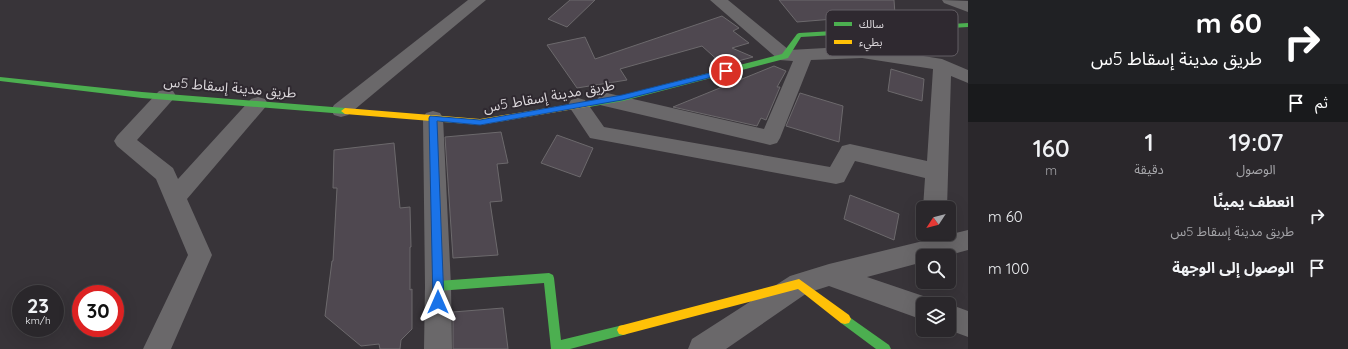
<!DOCTYPE html>
<html lang="ar">
<head>
<meta charset="utf-8">
<style>
	:root { --surface:#2a272b; --page:#363337; --text:#f1f3f6; --muted:#a5a5a9; --line:#464447 }
	body { margin:0; font-family:Quicksand,"Noto Sans Arabic",sans-serif; background:var(--page); color:var(--text); direction:rtl; height:100vh; display:flex; flex-direction:column; font-size:15px; white-space:nowrap }
	* { box-sizing:border-box; margin:0 }
	p { font-size:13px; color:var(--muted) }
	.icon { flex:none; width:22px; height:22px; fill:none; stroke:currentColor; stroke-width:2; stroke-linecap:round; stroke-linejoin:round }
	.map { position:relative; flex:1; overflow:hidden; direction:ltr }
	.drawer { display:flex; flex-direction:column; background:var(--surface); width:380px }
	.drawer>* { flex:none }
	.banner { background:#202124; color:#fff; overflow:hidden }
	.needle { width:26px; rotate:234deg }
	.buttons { position:absolute; left:916px; top:201px; display:grid; gap:8px }
	.buttons a { display:grid; place-items:center; width:40px; height:40px; border-radius:6px; background:var(--surface); box-shadow:0 4px 16px #0002,0 0 0 1px var(--line); font-size:20px }
	.speed { position:absolute; left:12px; top:285px; display:flex; gap:8px; font-size:20px; font-weight:700; text-align:center }
	.speed>* { display:grid; place-content:center; width:52px; height:52px; border-radius:50%; background:var(--surface); box-shadow:0 4px 16px #0002,0 0 0 1px var(--line); line-height:1 }
	.speed small { font-size:10px; font-weight:400 }
	.speed .limit { border:6px solid #d22; background:#fff; color:#111 }
	.pin { position:absolute; display:grid; place-items:center; width:34px; height:34px; color:#fff; margin:-17px; border:2px solid #fff; border-radius:50%; box-shadow:0 1px 4px #0007 }
	.me { position:absolute; width:44px; margin:-22px; rotate:0deg; stroke-linejoin:round; filter:drop-shadow(0 0 3px #0008) }
	.turn { display:flex; align-items:center; gap:14px; height:84px; padding:0 20px; font-size:18px }
	.turn .icon { width:52px; height:52px; stroke-width:2.5 }
	.turn b { display:block; font-size:28px; line-height:34px }
	.then { display:flex; align-items:center; height:38px; padding:0 20px; background:#0003; gap:8px; font-size:15px }
	.eta { display:flex; justify-content:space-evenly; align-items:center; height:68px; text-align:center }
	.eta b { font-size:24px; font-weight:600; line-height:28px }
	ul { padding:0; list-style:none }
	li { display:flex; align-items:center; gap:12px; height:52px; padding:0 20px }
	li div { flex:1 }
	li b { display:block; font-size:15px }
	li em { font-style:normal }
	main { display:flex; flex:1; min-height:0 }
	.map>svg:first-child { display:block }
	.building { fill:#4f4850; stroke:#6c696c }
	.lines { fill:none; stroke-linecap:round; stroke-linejoin:round }
	.street { fill:#6a686a; fill-rule:evenodd }
	.fast { fill:#4caf50; fill-rule:evenodd }
	.slow { fill:#ffc107; fill-rule:evenodd }
	.route { fill:#1a73e8; stroke:#114b97 }
	.labels { text-anchor:middle; dominant-baseline:central; stroke-width:4; stroke-linejoin:round; paint-order:stroke }
	.street-label { font-size:14px; fill:#dcd8dc; stroke:#2f2930 }
	.key { fill:#2f2930; stroke:#635e64; stroke-width:1 }
	.key-label { font-size:11px; fill:#dcd8dc }
</style>
</head>
<body>
<main>
<section class="drawer">
<div class="banner">
<div class="turn"><svg class="icon" aria-label="right" viewBox="0 0 24 24"><path d="M7 20v-9h11M14 6l5 5-5 5"/></svg><div><b>60 m</b>طريق مدينة إسقاط 5س</div></div>
<div class="then">ثم<svg class="icon" aria-label="arrive" viewBox="0 0 24 24"><path d="M6 21V4h12l-3 4 3 4H6"/></svg></div>
</div>
<div class="eta">
<div><b>19:07</b><p>الوصول</p></div>
<div><b>1</b><p>دقيقة</p></div>
<div><b>160</b><p>m</p></div>
</div>
<ul>
<li><svg class="icon" aria-label="right" viewBox="0 0 24 24"><path d="M7 20v-9h11M14 6l5 5-5 5"/></svg><div><b>انعطف يمينًا</b><p>طريق مدينة إسقاط 5س</p></div><em>60 m</em></li>
<li><svg class="icon" aria-label="arrive" viewBox="0 0 24 24"><path d="M6 21V4h12l-3 4 3 4H6"/></svg><div><b>الوصول إلى الوجهة</b></div><em>100 m</em></li>
</ul>
</section>
<div class="map">
<svg width="968" height="349" viewBox="0 0 968 349">
	<rect width="100%" height="100%" fill="#383439"/>
	<!-- building -->
	<g class="building">
		<path d="M 570,0 L 595,0 L 567,27 L 548,19 Z"/>
		<path d="M 779,0 L 894,0 L 895,14 L 797,22 Z"/>
		<path d="M 722,16 L 739,28 L 733,31 L 749,43 L 732,48 L 753,57 L 723,65 L 702,46 L 620,69 L 627,80 L 577,88 L 547,45 L 585,37 L 595,59 Z"/>
		<path d="M 774,66 L 786,71 L 777,87 L 780,87 L 766,120 L 761,118 L 757,126 L 673,107 Z"/>
		<path d="M 891,69 L 924,79 L 922,101 L 888,91 Z"/>
		<path d="M 800,93 L 843,106 L 839,142 L 786,126 Z"/>
		<path d="M 501,132 L 508,163 L 497,164 L 502,201 L 490,202 L 498,255 L 453,258 L 445,137 Z"/>
		<path d="M 557,135 L 593,148 L 580,177 L 541,163 Z"/>
		<path d="M 394,143 L 400,208 L 410,207 L 411,247 L 410,247 L 410,290 L 412,289 L 412,329 L 401,340 L 400,349 L 380,349 L 379,344 L 361,346 L 325,316 L 332,261 L 333,261 L 337,188 L 333,188 L 334,150 Z"/>
		<path d="M 850,195 L 899,214 L 894,240 L 844,219 Z"/>
		<path d="M 503,308 L 508,349 L 453,349 L 453,312 Z"/>
	</g>
	<g class="lines">
		<!-- street -->
		<g class="street">
			<path d="M 468,0 L 486,0 L 348,115 L 341,117 L 334,115 L 331,110 L 334,105 Z"/>
			<path d="M 710,0 L 728,0 L 789,50 L 862,46 L 942,59 L 968,70 L 968,83 L 951,76 L 947,208 L 923,208 L 925,178 L 855,161 L 844,182 L 836,184 L 590,138 L 568,105 L 571,100 L 578,98 L 585,100 L 604,127 L 830,167 L 842,146 L 850,144 L 927,161 L 933,69 L 862,58 L 811,60 L 780,138 L 777,143 L 770,145 L 600,105 L 597,100 L 600,95 L 607,93 L 764,129 L 793,61 L 779,60 Z"/>
			<path d="M 942,0 L 968,1 L 968,12 L 944,3 Z"/>
			<path d="M 166,90 L 173,91 L 176,96 L 137,140 L 173,168 L 178,179 L 251,99 L 258,97 L 265,99 L 268,104 L 187,199 L 212,255 L 171,349 L 143,349 L 188,255 L 156,179 L 117,146 L 114,141 L 117,136 L 159,91 Z"/>
			<path d="M 433,111 L 440,113 L 443,118 L 451,286 L 452,349 L 424,349 L 425,286 L 423,118 L 426,113 Z"/>
			<path d="M 968,230 L 968,250 L 946,256 L 923,256 L 923,262 L 867,277 L 932,299 L 935,304 L 923,304 L 923,320 L 829,286 L 807,293 L 726,349 L 688,349 L 692,339 L 790,276 L 829,264 Z"/>
			<path d="M 949,304 L 968,311 L 968,337 L 949,330 Z"/>
		</g>
		<!-- fast -->
		<g class="fast">
			<path d="M 968,23 L 968,27 L 801,37 L 788,58 L 623,101 L 589,107 L 585,104 L 589,101 L 623,95 L 782,54 L 797,34 L 799,33 Z"/>
			<path d="M 0,77 L 142,92 L 345,108 L 349,111 L 345,114 L 142,98 L 0,81 Z"/>
			<path d="M 549,273 L 553,275 L 554,278 L 561,340 L 623,325 L 627,326 L 629,330 L 627,334 L 570,349 L 551,349 L 544,283 L 438,291 L 434,289 L 433,286 L 434,283 L 438,281 Z"/>
			<path d="M 845,314 L 889,345 L 891,349 L 876,349 L 841,323 L 839,319 L 841,315 Z"/>
		</g>
		<!-- slow -->
		<g class="slow">
			<path d="M 589,101 L 592,102 L 593,104 L 592,106 L 480,125 L 345,114 L 341,111 L 345,108 L 480,119 Z"/>
			<path d="M 799,279 L 849,315 L 851,319 L 849,323 L 845,324 L 841,323 L 798,289 L 623,335 L 619,334 L 617,330 L 619,326 L 623,325 Z"/>
		</g>
	</g>
	<!-- route -->
	<path class="route" d="M 726,69 L 730,71 L 728,73 L 622,100 L 480,125 L 437,121 L 444,302 L 442,306 L 438,307 L 434,306 L 433,302 L 429,118 L 430,116 L 480,120 L 622,95 Z"/>
	<g class="labels">
		<!-- street labels -->
		<g class="street-label">
			<text transform="translate(230 87) rotate(5)">طريق مدينة إسقاط 5س</text>
			<text transform="translate(549 96) rotate(-10)">طريق مدينة إسقاط 5س</text>
		</g>
	</g>
	<!-- legend -->
	<rect x="826" y="10" width="132" height="46" rx="6" class="key"/>
	<rect x="834" y="22" width="18" height="4" fill="#4caf50"/>
	<rect x="834" y="40" width="18" height="4" fill="#ffc107"/>
	<g class="key-label">
		<text x="859" y="28">سالك</text>
		<text x="859" y="46">بطيء</text>
	</g>
</svg>
<div class="buttons">
<a><svg class="needle" viewBox="-14 -14 28 28"><path d="M0-13l5 13h-10z" fill="#e53935"/><path d="M0 13l5-13h-10z" fill="#a5a5a9"/></svg></a>
<a><svg class="icon" aria-label="search" viewBox="0 0 24 24"><circle cx="10" cy="10" r="6"/><path d="M15 15l6 6"/></svg></a>
<a><svg class="icon" aria-label="layers" viewBox="0 0 24 24"><path d="M12 4l9 5-9 5-9-5zM3 14l9 5 9-5"/></svg></a>
</div>
<div class="speed"><div>23<small>km/h</small></div><div class="limit">30</div></div>
<div class="pin" style="left:726px;top:71px;background:#d93025"><svg class="icon" aria-label="arrive" viewBox="0 0 24 24"><path d="M6 21V4h12l-3 4 3 4H6"/></svg></div>
<svg class="me" style="left:438px;top:302px" viewBox="-20 -20 40 40"><path d="M0-17L14 15 0 8-14 15z" fill="#1a73e8" stroke="#fff" stroke-width="4"/></svg>
</div>
</main>
</body>
</html>
